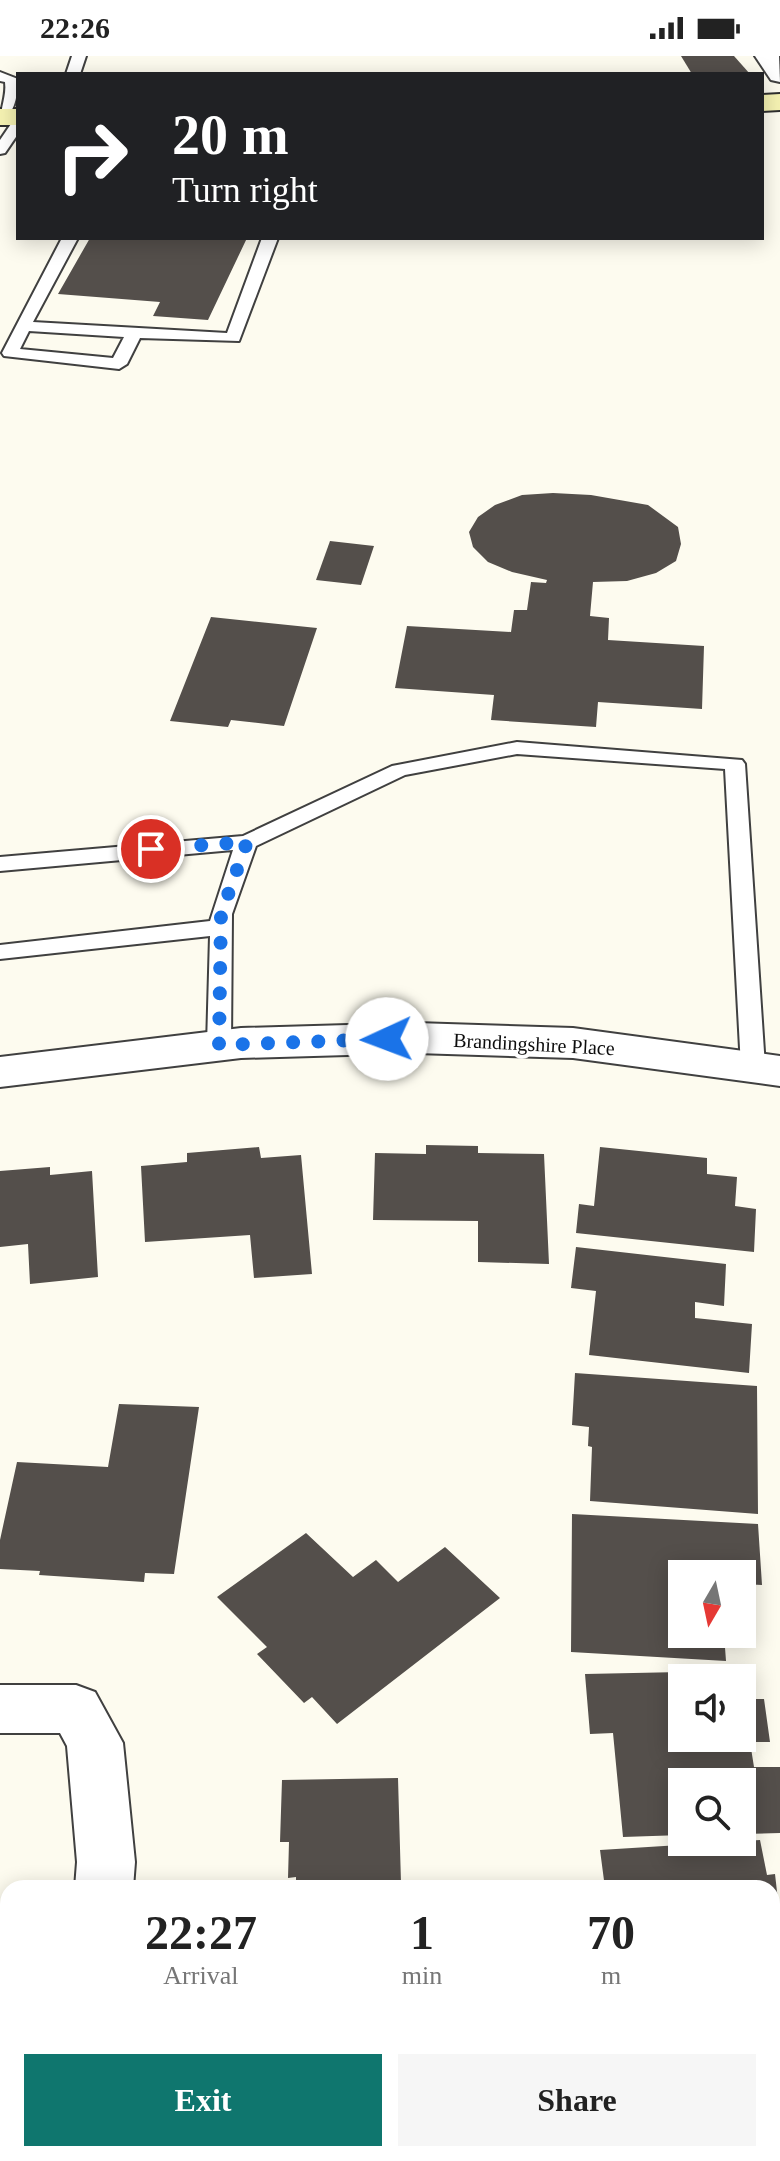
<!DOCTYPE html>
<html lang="en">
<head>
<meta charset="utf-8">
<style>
	:root { --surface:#fff; --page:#f6f6f6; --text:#222; --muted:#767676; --accent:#0f766e }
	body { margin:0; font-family:"Times New Roman",serif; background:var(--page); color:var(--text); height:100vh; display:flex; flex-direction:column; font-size:30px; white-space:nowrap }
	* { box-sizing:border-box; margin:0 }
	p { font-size:26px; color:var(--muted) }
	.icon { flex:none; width:44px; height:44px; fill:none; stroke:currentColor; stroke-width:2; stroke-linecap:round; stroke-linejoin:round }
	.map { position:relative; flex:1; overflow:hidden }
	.details { position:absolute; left:0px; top:1824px; width:780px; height:282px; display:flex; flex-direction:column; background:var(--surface); border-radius:24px 24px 0 0; box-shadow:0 4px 20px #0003 }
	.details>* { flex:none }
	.banner { position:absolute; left:16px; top:16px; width:748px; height:168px; border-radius:0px; box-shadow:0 4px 20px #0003; background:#202124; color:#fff; overflow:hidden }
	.needle { width:52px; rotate:189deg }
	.tools { position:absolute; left:668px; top:1504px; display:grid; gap:16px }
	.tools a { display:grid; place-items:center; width:88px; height:88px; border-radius:0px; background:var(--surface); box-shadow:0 4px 20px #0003; font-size:40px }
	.pin { position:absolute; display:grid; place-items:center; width:68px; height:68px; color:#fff; margin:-34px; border:4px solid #fff; border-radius:50%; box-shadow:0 2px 8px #0007 }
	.me { position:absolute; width:88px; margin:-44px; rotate:268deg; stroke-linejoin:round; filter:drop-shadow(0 0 6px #0008) }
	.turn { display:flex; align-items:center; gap:28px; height:168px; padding:0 24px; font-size:36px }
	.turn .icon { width:104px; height:104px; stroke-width:2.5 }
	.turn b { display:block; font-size:56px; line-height:68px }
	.eta { display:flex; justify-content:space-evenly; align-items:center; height:136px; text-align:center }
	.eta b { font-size:48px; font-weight:800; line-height:56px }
	.cta { display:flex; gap:16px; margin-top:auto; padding:16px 24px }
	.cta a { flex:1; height:92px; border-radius:0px; background:var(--accent); color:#fff; font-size:32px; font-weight:800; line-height:92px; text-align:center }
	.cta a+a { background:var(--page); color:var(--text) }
	.status { display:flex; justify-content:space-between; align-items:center; height:56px; padding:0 40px; background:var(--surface); direction:ltr }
	.status svg { height:22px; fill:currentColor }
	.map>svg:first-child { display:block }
	.building { fill:#544f4b }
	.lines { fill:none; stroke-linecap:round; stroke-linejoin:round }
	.lane-casing { stroke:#404040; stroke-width:4 }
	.street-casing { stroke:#404040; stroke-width:4 }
	.secondary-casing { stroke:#2f2f2f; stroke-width:4 }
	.lane { fill:#fff; fill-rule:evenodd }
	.street { fill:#fff; fill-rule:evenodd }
	.secondary { fill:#f5f2b2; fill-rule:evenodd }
	.route { stroke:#1a73e8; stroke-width:14; stroke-dasharray:0 25.2 }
	.labels { text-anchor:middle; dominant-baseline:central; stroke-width:8; stroke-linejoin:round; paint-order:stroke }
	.street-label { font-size:20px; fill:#0d0d0d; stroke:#fff }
</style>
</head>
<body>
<div class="status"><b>22:26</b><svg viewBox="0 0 49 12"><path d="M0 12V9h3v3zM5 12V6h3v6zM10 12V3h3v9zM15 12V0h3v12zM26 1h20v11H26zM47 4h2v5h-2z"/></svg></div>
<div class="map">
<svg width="780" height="2105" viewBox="0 0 780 2105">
	<rect width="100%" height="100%" fill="#fdfbef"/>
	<!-- building -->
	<g class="building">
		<path d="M 681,0 L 734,0 L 750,18 L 692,18 Z"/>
		<path d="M 90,182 L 247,182 L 208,264 L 153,260 L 160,246 L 58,238 Z"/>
		<path d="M 553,437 L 591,439 L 648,449 L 678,471 L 681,488 L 676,505 L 656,517 L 627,525 L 593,526 L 590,560 L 609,562 L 608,584 L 704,590 L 702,653 L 598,646 L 596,671 L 491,664 L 494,639 L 395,632 L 407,570 L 511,576 L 514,554 L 527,554 L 531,526 L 546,527 L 547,524 L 512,516 L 488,506 L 473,491 L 469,476 L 478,461 L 495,449 L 522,439 Z"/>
		<path d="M 330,485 L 374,490 L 361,529 L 316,524 Z"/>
		<path d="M 211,561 L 317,572 L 284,670 L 231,664 L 228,671 L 170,665 Z"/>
		<path d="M 426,1089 L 478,1090 L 478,1097 L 544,1098 L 549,1208 L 478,1206 L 478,1165 L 373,1164 L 375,1097 L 426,1098 Z"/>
		<path d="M 259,1091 L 261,1102 L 301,1099 L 312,1218 L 254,1222 L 250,1179 L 145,1186 L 141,1110 L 187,1106 L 187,1097 Z"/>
		<path d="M 600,1091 L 707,1102 L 707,1118 L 737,1121 L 735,1150 L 756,1153 L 754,1196 L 576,1177 L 579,1148 L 594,1150 Z"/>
		<path d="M 50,1111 L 50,1119 L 92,1115 L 98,1221 L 30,1228 L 28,1188 L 0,1191 L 0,1115 Z"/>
		<path d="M 576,1191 L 726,1208 L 724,1250 L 695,1246 L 695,1262 L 752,1268 L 749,1317 L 589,1299 L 596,1235 L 571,1232 Z"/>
		<path d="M 575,1317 L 757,1330 L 758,1458 L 590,1445 L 592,1391 L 588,1390 L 589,1371 L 572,1369 Z"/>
		<path d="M 119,1348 L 199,1351 L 174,1518 L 145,1517 L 144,1526 L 39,1519 L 40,1515 L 0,1513 L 0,1484 L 17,1406 L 108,1411 Z"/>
		<path d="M 572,1458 L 758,1468 L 762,1529 L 742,1528 L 742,1518 L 682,1518 L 682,1578 L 724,1578 L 726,1605 L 571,1596 Z"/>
		<path d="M 306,1477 L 353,1521 L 376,1504 L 398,1526 L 445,1491 L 500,1542 L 337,1668 L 312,1641 L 304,1647 L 257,1598 L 267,1591 L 217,1541 Z"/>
		<path d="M 730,1615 L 732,1622 L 682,1622 L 682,1682 L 742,1682 L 742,1643 L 764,1643 L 770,1686 L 750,1686 L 754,1711 L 780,1711 L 780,1777 L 742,1778 L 742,1726 L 682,1726 L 682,1779 L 623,1781 L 613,1677 L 590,1678 L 585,1618 Z"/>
		<path d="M 398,1722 L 401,1827 L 461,1826 L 461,1832 L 296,1832 L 296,1821 L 288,1822 L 289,1786 L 280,1786 L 282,1724 Z"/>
		<path d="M 760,1784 L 767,1819 L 775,1818 L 780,1862 L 772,1862 L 772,1832 L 605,1832 L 600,1794 Z"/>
		<rect x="772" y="1891" width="8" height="76"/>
		<path d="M 780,1977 L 780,2105 L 757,2105 L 756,2100 L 743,2102 L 744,2105 L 629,2105 L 628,2098 L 772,2098 L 772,1978 Z"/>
		<path d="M 250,2098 L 452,2098 L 453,2105 L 250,2105 Z"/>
	</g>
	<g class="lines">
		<!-- lane casing -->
		<g class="lane-casing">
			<g id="lane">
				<path d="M 72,0 L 86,0 L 80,18 L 66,18 Z"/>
				<path d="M 0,16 L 18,23 C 18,37 15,59 1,65 C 0,52 7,40 5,26 L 0,25 Z"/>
				<path d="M 18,64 L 18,78 L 5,97 L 0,98 L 0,84 L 13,65 Z"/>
				<path d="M 62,182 L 78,182 L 33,266 L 227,277 L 262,182 L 278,182 L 239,285 L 140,282 L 127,308 L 119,313 L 4,300 L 2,297 ZM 29,275 L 124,281 L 113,302 L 20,293 Z"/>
				<path d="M 517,686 L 742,704 L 745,708 L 765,1011 L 761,1017 L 745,1017 L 741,1011 L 725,713 L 517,698 L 405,719 L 256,790 L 232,858 L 231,989 L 227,995 L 211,995 L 207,989 L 210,880 L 0,903 L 0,889 L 210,865 L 233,794 L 0,815 L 0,801 L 243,780 L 392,710 Z"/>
			</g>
		</g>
		<!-- street casing -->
		<g class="street-casing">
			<g id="street">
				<path d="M 755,0 L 779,0 L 780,26 L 771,24 Z"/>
				<path d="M 416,967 L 573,972 L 780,1000 L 780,1030 L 573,1002 L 416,997 L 241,1002 L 0,1031 L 0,1001 L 241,972 Z"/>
				<path d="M 0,1629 L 76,1629 L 95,1636 L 123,1687 L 135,1806 L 133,1832 L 75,1832 L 77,1806 L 67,1690 L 60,1677 L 0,1677 Z"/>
				<rect x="51" y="2098" width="64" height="7"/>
			</g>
		</g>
		<!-- secondary casing -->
		<g class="secondary-casing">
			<g id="secondary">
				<path d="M 780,38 L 780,54 L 762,55 L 762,39 Z"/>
				<rect x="0" y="53" width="18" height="16"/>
			</g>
		</g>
		<!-- lane -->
		<use href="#lane" class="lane"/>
		<!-- street -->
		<use href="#street" class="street"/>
		<!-- secondary -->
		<use href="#secondary" class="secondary"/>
	</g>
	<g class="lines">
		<!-- route -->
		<path class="route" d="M 151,793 L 247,786 L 221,858 L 219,989 L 387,983"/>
	</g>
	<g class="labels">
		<!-- street labels -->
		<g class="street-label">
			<text transform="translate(534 988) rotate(3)">Brandingshire Place</text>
		</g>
	</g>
</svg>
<div class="tools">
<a><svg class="needle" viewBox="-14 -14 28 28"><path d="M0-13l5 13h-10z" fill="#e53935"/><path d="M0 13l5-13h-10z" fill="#767676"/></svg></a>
<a><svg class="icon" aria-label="sound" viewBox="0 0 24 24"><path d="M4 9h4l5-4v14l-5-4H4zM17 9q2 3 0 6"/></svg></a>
<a><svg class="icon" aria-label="search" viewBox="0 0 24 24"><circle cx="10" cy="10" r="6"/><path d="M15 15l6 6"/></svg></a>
</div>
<div class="pin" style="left:151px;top:793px;background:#d93025"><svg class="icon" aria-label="arrive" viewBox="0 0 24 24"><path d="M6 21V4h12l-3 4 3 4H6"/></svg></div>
<svg class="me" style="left:387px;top:983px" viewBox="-20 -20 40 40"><circle r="19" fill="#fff"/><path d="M0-13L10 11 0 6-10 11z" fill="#1a73e8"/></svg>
<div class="banner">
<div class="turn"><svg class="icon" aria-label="right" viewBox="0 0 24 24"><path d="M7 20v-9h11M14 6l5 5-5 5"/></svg><div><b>20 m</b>Turn right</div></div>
</div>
<section class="details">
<div class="eta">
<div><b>22:27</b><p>Arrival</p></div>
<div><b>1</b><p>min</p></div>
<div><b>70</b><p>m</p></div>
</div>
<div class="cta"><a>Exit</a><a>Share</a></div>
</section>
</div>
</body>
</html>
